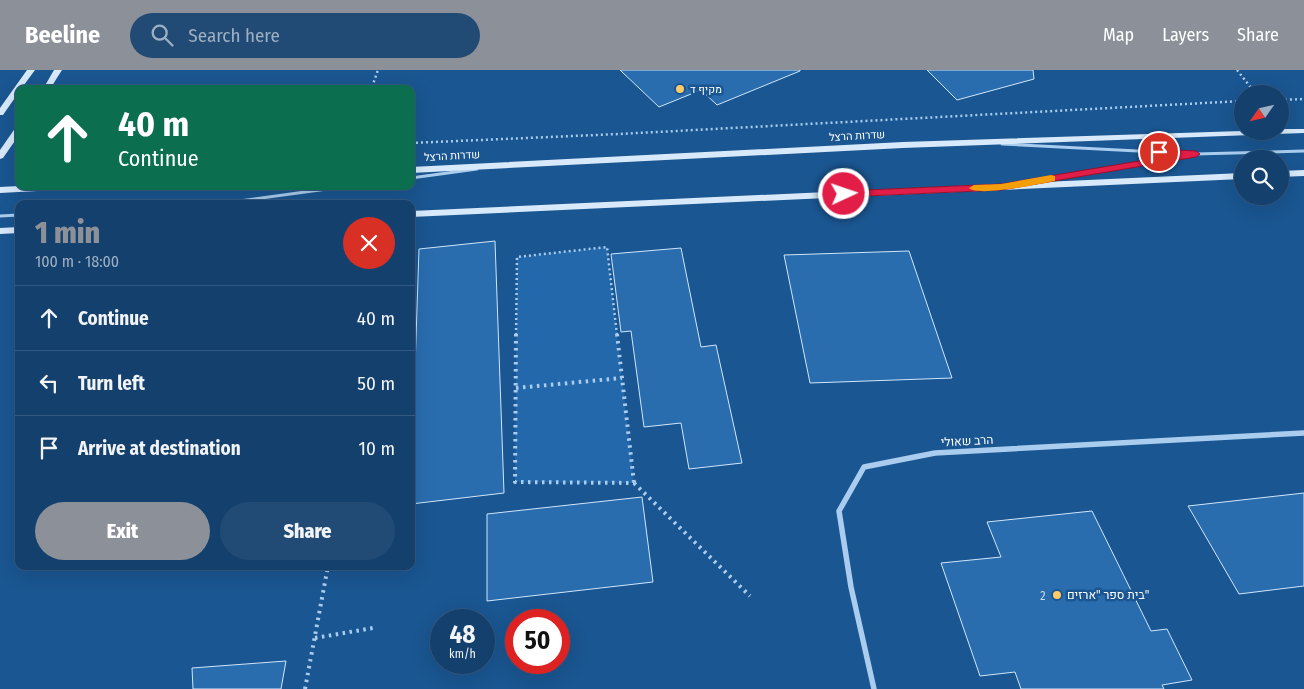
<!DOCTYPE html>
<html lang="en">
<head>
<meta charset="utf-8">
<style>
	:root { --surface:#14406d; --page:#214b75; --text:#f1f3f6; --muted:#9dafc2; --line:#335980; --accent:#8c9099 }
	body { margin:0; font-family:"Fira Sans Condensed",Heebo,sans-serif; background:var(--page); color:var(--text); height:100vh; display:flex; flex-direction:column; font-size:19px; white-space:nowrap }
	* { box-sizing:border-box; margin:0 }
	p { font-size:16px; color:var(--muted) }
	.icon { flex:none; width:28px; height:28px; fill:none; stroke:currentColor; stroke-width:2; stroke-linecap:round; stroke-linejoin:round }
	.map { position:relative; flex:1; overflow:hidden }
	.panel { position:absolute; left:15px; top:130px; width:400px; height:370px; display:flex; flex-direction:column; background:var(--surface); border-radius:10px; box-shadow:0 5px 20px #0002,0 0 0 1px var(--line) }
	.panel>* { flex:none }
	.guide { position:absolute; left:15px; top:15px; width:400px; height:105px; border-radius:10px; box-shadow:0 5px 20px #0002,0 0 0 1px var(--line); background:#0b6e4f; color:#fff; overflow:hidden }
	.needle { width:32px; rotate:236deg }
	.buttons { position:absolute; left:1234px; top:15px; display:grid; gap:10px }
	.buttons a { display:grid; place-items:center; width:55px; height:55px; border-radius:50%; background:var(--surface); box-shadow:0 5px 20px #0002,0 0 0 1px var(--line); font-size:25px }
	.speed { position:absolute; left:430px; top:539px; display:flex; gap:10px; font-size:25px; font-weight:700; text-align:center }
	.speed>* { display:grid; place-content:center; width:65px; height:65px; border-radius:50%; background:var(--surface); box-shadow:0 5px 20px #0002,0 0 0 1px var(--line); line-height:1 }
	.speed small { font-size:12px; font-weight:400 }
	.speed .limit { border:8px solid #d22; background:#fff; color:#111 }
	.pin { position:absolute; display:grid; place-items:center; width:42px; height:42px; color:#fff; margin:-21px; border:2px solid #fff; border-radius:50%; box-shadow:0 1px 5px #0007 }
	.me { position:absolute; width:55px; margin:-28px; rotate:87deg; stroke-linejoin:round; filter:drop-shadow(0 0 4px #0008) }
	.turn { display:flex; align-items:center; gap:18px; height:105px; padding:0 20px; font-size:22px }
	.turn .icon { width:65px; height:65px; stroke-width:2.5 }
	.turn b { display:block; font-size:35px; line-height:42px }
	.round { display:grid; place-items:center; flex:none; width:52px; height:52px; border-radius:26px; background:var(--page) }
	.summary { display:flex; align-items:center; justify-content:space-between; height:85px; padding:0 20px }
	h1 { font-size:30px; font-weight:800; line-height:38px; color:var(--accent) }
	.button { display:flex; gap:10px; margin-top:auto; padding:10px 20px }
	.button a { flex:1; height:58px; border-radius:30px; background:var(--accent); color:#fff; font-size:20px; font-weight:800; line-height:58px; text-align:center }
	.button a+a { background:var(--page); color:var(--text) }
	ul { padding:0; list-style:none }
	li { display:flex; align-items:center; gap:15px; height:65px; padding:0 20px; border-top:1px solid var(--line) }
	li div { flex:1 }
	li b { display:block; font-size:19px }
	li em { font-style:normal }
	header { display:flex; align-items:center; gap:30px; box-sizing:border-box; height:70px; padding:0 25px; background:var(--accent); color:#fff }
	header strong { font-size:24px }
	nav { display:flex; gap:28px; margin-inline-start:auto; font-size:18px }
	.search { width:350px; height:45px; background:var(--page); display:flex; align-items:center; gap:12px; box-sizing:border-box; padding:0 18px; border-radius:28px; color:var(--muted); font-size:19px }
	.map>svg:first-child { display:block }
	.green { fill:#2368ab }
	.building { fill:#296daf; stroke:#d0e6fb }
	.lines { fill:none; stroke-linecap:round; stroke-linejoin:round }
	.path-far1 { stroke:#aacdef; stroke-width:2.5; stroke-dasharray:2 3; stroke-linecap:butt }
	.path { stroke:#aacdef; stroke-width:4; stroke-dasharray:2.5 4.5; stroke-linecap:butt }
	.lane { stroke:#aacdef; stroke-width:3 }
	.street { stroke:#aacdef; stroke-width:5.5 }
	.secondary { fill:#d7e9fa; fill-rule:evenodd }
	.route { fill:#e11d48; stroke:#92132f }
	.slow { fill:#f59e0b }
	.poi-dot { fill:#ffca68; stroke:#1a5691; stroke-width:2 }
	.labels { text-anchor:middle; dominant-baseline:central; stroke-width:5; stroke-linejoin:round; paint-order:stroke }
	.far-poi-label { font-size:11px; fill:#fff; stroke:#1a5691; text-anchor:start }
	.far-street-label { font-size:11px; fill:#fff; stroke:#1a5691 }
	.street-label { font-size:12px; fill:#fff; stroke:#1a5691 }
	.poi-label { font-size:12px; fill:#fff; stroke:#1a5691; text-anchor:start }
	.near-number-label { font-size:12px; fill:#cadaeb }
</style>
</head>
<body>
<header>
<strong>Beeline</strong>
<div class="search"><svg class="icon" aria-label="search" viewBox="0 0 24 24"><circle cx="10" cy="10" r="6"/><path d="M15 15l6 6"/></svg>Search here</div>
<nav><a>Map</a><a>Layers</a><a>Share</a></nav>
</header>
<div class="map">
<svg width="1304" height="619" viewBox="0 0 1304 619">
	<rect width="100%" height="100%" fill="#1a5691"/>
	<!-- green -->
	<path class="green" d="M 607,177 L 634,413 L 515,412 L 517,187 Z"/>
	<!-- building -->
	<g class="building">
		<path d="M 620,0 L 800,0 L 800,1 L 717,35 L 701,20 L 659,37 Z"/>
		<path d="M 927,0 L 1033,0 L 1034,9 L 957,30 Z"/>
		<path d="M 495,171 L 504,423 L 411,434 L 411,298 L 415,298 L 419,179 Z"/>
		<path d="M 681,178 L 701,277 L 716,275 L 742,393 L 689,399 L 681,353 L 644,357 L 631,261 L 621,262 L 611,184 Z"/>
		<path d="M 909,181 L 952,308 L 810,313 L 784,185 Z"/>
		<path d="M 1304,423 L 1304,516 L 1239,524 L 1188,436 Z"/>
		<path d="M 642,427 L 653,512 L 487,531 L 487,444 Z"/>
		<path d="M 1092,441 L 1151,561 L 1167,559 L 1192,610 L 1162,615 L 1164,619 L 1021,619 L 1015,602 L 980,606 L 941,493 L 1001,487 L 987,452 Z"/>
		<path d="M 286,591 L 281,619 L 193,619 L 192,598 Z"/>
	</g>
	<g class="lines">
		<!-- path-far1 -->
		<g class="path-far1">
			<path d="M 1237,0 L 1256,24"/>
			<path d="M 372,17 L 378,0"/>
			<path d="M 326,19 L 354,19"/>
			<path d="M 1280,30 L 1304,29"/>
			<path d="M 411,73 L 619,64 L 1242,31"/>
			<path d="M 516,265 L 517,187 L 607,177 L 617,265"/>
		</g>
		<!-- path -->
		<g class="path">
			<path d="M 516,264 L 515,412 L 634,413"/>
			<path d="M 617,264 L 634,413"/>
			<path d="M 516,318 L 622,308"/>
			<path d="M 634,413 L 750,526"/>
			<path d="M 315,568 L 373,558"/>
			<path d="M 305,619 L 328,496"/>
		</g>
		<!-- lane -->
		<g class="lane">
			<path d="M 1002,74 L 1196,84 L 1304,81"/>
			<path d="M 411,108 L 477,99"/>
			<path d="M 1020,114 L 1188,86"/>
			<path d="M 217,134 L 349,116"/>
			<path d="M 0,146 L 19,145"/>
		</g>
		<!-- street -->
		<path class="street" d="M 874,619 L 851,517 L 839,441 L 864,397 L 935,383 L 1304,363"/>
		<!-- secondary -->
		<g class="secondary">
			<path d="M 27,0 L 35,0 L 21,19 L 19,19 L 19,22 L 3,45 L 0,45 L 0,38 Z"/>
			<path d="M 54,0 L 62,0 L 50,19 L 43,19 Z"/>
			<path d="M 16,57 L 19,57 L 19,65 L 3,88 L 0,89 L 0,80 Z"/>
			<path d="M 1280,59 L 1304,59 L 1304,63 L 903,78 L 411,103 L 411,97 L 903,72 L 1242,61 L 1280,61 Z"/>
			<path d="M 1304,100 L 1304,106 L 1280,107 L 1280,101 Z"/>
			<path d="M 1242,103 L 1242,109 L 411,147 L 411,141 Z"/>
			<path d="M 19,116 L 79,116 L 75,119 L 0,123 L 0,117 Z"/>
			<path d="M 19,157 L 19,163 L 0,164 L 0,158 Z"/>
		</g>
	</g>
	<!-- route -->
	<path class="route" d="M 1159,79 L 1196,81 L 1200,84 L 1196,87 L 1001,120 L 844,127 L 839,124 L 844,121 L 1001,114 L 1169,86 L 1156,84 L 1154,82 Z"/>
	<!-- slow -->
	<path class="slow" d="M 1051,105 L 1055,106 L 1055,111 C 1040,114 978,127 969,118 L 974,115 L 1001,114 Z"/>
	<!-- markers -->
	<g class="poi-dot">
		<circle cx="680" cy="19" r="5"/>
		<circle cx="1057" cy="525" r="5"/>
	</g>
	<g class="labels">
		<!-- far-poi labels -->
		<g class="far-poi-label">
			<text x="690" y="19">מקיף ד</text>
		</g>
		<!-- far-street labels -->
		<g class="far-street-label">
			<text transform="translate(857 66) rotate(-3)">שדרות הרצל</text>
			<text transform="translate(452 86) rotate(-3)">שדרות הרצל</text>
		</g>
		<!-- street labels -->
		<g class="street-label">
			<text transform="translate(967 371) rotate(-3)">הרב שאולי</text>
		</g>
		<!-- poi labels -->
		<g class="poi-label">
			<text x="1067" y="525">בית ספר "ארזים"</text>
		</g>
		<!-- near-number labels -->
		<g class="near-number-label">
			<text x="1043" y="526">2</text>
		</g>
	</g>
</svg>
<div class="buttons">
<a><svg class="needle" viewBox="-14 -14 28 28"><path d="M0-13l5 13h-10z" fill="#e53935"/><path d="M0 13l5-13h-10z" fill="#9dafc2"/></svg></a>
<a><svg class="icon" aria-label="search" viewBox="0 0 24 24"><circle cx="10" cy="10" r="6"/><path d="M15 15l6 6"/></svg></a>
</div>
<div class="speed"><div>48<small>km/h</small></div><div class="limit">50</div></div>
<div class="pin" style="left:1159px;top:82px;background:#d93025"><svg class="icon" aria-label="arrive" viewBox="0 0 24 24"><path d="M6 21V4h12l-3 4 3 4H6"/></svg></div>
<svg class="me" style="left:844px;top:124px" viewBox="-20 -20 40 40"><circle r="17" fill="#e11d48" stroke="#fff" stroke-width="3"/><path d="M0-11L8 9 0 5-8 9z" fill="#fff"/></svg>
<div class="guide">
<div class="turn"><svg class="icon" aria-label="ahead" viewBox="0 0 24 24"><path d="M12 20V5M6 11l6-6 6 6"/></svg><div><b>40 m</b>Continue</div></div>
</div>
<section class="panel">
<div class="summary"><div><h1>1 min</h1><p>100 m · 18:00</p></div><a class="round" style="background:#d93025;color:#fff"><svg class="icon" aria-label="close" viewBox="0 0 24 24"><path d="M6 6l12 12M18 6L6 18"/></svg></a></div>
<ul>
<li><svg class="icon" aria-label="ahead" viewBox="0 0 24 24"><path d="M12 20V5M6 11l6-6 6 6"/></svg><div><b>Continue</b></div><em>40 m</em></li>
<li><svg class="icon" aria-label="left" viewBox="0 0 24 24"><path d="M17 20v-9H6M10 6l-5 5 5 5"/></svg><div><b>Turn left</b></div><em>50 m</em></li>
<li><svg class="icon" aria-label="arrive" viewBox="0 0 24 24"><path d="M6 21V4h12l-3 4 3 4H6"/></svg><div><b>Arrive at destination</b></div><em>10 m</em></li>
</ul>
<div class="button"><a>Exit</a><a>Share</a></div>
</section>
</div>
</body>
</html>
